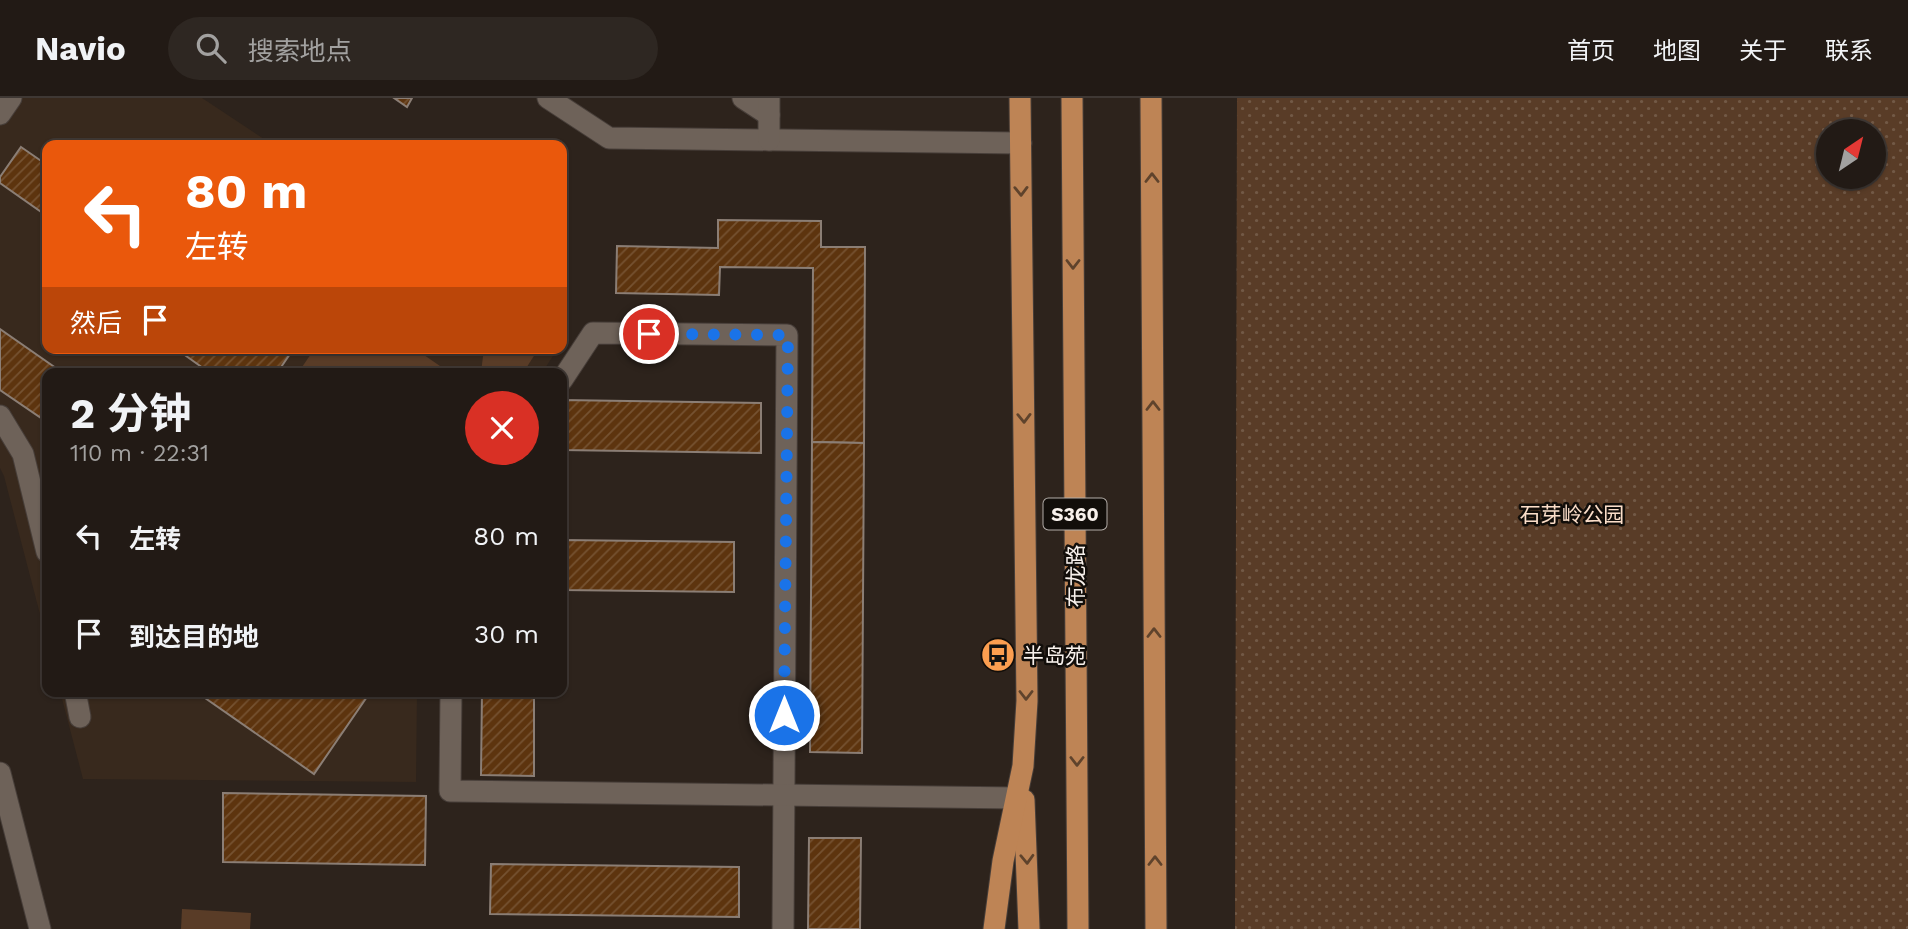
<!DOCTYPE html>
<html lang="zh">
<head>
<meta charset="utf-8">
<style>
	:root { --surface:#221a15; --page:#2e2722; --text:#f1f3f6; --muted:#a2a1a0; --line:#3f3834 }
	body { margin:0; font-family:"Work Sans","Noto Sans SC",sans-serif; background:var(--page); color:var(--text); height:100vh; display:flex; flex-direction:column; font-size:26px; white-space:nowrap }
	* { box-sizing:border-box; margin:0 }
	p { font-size:23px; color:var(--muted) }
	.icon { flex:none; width:38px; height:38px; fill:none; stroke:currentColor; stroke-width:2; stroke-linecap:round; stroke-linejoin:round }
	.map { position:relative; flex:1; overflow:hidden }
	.panel { position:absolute; left:42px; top:270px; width:525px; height:329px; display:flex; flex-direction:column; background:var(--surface); border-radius:14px; box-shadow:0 2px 5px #0004,0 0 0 2px var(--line) }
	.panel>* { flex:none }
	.guide { position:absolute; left:42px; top:42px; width:525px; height:214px; border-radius:14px; box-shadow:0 2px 5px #0004,0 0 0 2px var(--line); background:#ea580c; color:#fff; overflow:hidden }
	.needle { width:46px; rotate:35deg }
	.buttons { position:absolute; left:1816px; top:21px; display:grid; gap:14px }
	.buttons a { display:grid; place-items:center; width:70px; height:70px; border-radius:50%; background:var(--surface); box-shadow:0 2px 5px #0004,0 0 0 2px var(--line); font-size:35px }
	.pin { position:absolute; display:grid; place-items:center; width:60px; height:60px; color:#fff; margin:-30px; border:4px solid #fff; border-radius:50%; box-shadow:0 2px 7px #0007 }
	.me { position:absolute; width:77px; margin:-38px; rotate:0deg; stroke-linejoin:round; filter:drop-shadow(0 0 5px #0008) }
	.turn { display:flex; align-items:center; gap:24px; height:147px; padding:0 28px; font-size:32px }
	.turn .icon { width:91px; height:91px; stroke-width:2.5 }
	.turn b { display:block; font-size:49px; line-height:60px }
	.then { display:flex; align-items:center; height:66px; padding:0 28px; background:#0003; gap:14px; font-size:26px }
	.round { display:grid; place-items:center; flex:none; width:74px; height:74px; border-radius:37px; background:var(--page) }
	.headline { display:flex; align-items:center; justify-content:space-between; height:119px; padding:0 28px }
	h1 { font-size:42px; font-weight:700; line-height:52px }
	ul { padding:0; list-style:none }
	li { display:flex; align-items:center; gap:21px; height:98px; padding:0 28px }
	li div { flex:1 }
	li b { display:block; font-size:26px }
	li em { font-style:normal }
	header { display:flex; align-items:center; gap:42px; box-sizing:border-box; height:98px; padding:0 35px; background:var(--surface); border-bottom:2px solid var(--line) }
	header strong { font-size:33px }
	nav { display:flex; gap:38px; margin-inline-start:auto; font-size:24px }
	.search { width:490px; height:63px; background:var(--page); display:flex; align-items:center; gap:18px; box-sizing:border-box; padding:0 24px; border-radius:38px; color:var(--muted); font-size:26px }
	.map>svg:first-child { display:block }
	.built { fill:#38291d }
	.grass { fill:#593c27 }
	.park { fill:url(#park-dots); fill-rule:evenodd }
	.building { fill:url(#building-hatch); stroke:#8b7e75; stroke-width:2 }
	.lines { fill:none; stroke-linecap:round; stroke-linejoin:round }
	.minor-casing { stroke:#473e39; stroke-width:23 }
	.major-casing { stroke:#473e39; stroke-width:23 }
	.minor { stroke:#6e6259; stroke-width:21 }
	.major { stroke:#be8455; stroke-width:21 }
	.oneway { stroke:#5f432c }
	.route { stroke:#1a73e8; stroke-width:12; stroke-dasharray:0 21.6 }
	.labels { text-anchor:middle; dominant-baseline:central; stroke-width:5; stroke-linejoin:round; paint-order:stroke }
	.shield { fill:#120e0a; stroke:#b3ada8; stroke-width:2 }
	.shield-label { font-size:19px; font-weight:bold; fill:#f8f1ec }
	.park-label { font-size:21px; fill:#fbdec9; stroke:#120e0a }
	.street-label { font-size:21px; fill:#f8f1ec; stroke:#120e0a }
	.poi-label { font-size:21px; fill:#f8f1ec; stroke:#120e0a; text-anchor:start }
</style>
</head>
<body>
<header>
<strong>Navio</strong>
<div class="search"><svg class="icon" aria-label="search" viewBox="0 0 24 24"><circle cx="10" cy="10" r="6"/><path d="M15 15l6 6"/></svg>搜索地点</div>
<nav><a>首页</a><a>地图</a><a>关于</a><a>联系</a></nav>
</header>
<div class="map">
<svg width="1908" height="831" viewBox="0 0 1908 831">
	<defs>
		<pattern id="park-dots" width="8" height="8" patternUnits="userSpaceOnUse" patternTransform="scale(1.75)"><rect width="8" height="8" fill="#593c27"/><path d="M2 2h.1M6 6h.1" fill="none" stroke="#725946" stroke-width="1.8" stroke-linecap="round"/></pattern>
		<pattern id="building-hatch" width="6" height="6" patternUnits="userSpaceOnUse" patternTransform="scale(1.75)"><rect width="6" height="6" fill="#5d340e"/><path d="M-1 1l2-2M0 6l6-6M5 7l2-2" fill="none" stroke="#755231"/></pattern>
	</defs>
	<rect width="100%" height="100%" fill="#2d231c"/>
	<!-- built -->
	<g class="built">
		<path d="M 0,0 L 202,0 L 273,47 L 47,47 L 47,250 L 558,250 L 542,275 L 47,275 L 47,543 L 4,378 L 0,370 Z"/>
		<path d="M 60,593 L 417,593 L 416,684 L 83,681 Z"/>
	</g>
	<!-- grass -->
	<g class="grass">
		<path d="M 315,250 L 414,250 L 450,275 L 298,275 Z"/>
		<path d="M 484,250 L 539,250 L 523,275 L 481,275 Z"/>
		<path d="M 182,811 L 251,815 L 250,831 L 181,831 Z"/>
	</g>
	<!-- park -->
	<path class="park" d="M 1237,0 L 1908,0 L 1908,831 L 1235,831 ZM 1829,33 L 1874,33 L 1874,79 L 1829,79 Z"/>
	<!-- building -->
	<g class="building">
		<path d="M 394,0 L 412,0 L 407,9 Z"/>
		<path d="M 21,49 L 47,67 L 47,118 L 0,85 L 0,79 Z"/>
		<path d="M 718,122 L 821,123 L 821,149 L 865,149 L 864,345 L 812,344 L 813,170 L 720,169 L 719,197 L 616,195 L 617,148 L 718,150 Z"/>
		<path d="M 0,231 L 63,275 L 47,275 L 47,324 L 0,292 Z"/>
		<path d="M 175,250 L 294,250 L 277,275 L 210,275 Z"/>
		<path d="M 562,302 L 761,305 L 761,355 L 562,352 Z"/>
		<path d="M 47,342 L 47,367 L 42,343 Z"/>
		<path d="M 812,344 L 864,345 L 862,655 L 810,654 Z"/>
		<path d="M 562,442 L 734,444 L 734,494 L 562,492 Z"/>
		<path d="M 195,593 L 371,593 L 314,676 Z"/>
		<path d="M 482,593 L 534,593 L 534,678 L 481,677 Z"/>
		<path d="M 223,695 L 426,698 L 425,767 L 223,764 Z"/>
		<path d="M 809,740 L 861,740 L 860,831 L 808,831 Z"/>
		<path d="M 491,766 L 739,769 L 739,819 L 490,816 Z"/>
	</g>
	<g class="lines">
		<!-- minor casing -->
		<g class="minor-casing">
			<g id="minor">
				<path d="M 548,0 L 609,40 L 1021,45"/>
				<path d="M 743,0 L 769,17"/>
				<path d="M 0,16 L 11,0"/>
				<path d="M 769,42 L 769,0"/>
				<path d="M 562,282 L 593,235 L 787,237 L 783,831"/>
				<path d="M 0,318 L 23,356 L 47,454"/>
				<path d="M 75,593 L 80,619"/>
				<path d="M 451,593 L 450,693 L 1017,700"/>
				<path d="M 0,675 L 40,831"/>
			</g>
		</g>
		<!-- major casing -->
		<g class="major-casing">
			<g id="major">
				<path d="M 1072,0 L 1078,831"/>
				<path d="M 1151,0 L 1156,831"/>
				<path d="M 1024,702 L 1029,831"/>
				<path d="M 994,831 L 1003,763 L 1023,668 L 1027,603 L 1020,0"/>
			</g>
		</g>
		<!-- minor -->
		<use href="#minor" class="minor"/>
		<!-- major -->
		<use href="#major" class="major"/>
	</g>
	<!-- one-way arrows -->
	<defs><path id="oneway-chevron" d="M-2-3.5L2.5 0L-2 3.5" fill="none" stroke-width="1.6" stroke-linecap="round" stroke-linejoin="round" transform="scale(1.75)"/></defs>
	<g class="oneway">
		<use href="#oneway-chevron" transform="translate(1152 80) rotate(-90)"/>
		<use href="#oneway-chevron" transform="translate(1021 93) rotate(89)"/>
		<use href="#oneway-chevron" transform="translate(1073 166) rotate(90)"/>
		<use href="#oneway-chevron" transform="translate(1153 308) rotate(-90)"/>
		<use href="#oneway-chevron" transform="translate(1024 320) rotate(89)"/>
		<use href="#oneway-chevron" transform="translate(1154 535) rotate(-90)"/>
		<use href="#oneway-chevron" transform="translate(1026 597) rotate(90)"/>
		<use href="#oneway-chevron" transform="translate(1077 663) rotate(90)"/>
		<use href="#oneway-chevron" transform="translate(1027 761) rotate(88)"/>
		<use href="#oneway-chevron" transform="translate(1155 763) rotate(-90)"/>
	</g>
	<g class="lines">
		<!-- route -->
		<path class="route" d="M 649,236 L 788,237 L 784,617"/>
	</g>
	<!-- icons -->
	<defs>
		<g id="bus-disc" transform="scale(1.75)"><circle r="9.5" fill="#fb9e50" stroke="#120e0a"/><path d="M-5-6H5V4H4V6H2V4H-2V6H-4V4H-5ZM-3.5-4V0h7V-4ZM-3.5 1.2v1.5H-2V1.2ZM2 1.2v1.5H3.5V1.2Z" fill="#111"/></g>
	</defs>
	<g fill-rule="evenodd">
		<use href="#bus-disc" x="998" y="557"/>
	</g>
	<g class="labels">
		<!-- shield labels -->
		<rect class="shield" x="1043.5" y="400.5" width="63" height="31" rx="5"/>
		<g class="shield-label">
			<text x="1075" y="416">S360</text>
		</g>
		<!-- park labels -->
		<g class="park-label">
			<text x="1572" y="416">石芽岭公园</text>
		</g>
		<!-- street labels -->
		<g class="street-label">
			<text transform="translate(1075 478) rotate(-90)">布龙路</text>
		</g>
		<!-- poi labels -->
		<g class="poi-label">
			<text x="1023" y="557">半岛苑</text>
		</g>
	</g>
</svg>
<div class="buttons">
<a><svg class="needle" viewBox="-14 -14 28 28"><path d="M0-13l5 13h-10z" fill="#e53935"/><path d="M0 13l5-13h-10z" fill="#a2a1a0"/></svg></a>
</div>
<div class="pin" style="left:649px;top:236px;background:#d93025"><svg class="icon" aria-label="arrive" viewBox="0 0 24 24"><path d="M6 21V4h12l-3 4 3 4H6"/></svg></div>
<svg class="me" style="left:784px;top:617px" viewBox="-20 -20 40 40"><circle r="17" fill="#1a73e8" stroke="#fff" stroke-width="3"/><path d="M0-11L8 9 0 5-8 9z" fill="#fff"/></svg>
<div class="guide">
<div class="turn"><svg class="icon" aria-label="left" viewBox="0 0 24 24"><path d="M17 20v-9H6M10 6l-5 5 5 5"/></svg><div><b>80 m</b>左转</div></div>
<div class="then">然后<svg class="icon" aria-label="arrive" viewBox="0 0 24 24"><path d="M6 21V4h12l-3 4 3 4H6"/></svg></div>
</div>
<section class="panel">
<div class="headline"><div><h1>2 分钟</h1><p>110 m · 22:31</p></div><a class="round" style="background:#d93025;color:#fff"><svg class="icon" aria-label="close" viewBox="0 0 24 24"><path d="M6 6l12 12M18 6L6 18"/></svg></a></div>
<ul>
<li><svg class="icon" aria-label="left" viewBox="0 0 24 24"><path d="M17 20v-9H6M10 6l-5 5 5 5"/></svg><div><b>左转</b></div><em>80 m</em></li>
<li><svg class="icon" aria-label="arrive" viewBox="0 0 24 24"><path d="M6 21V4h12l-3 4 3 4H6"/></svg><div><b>到达目的地</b></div><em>30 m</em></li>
</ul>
</section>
</div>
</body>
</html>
